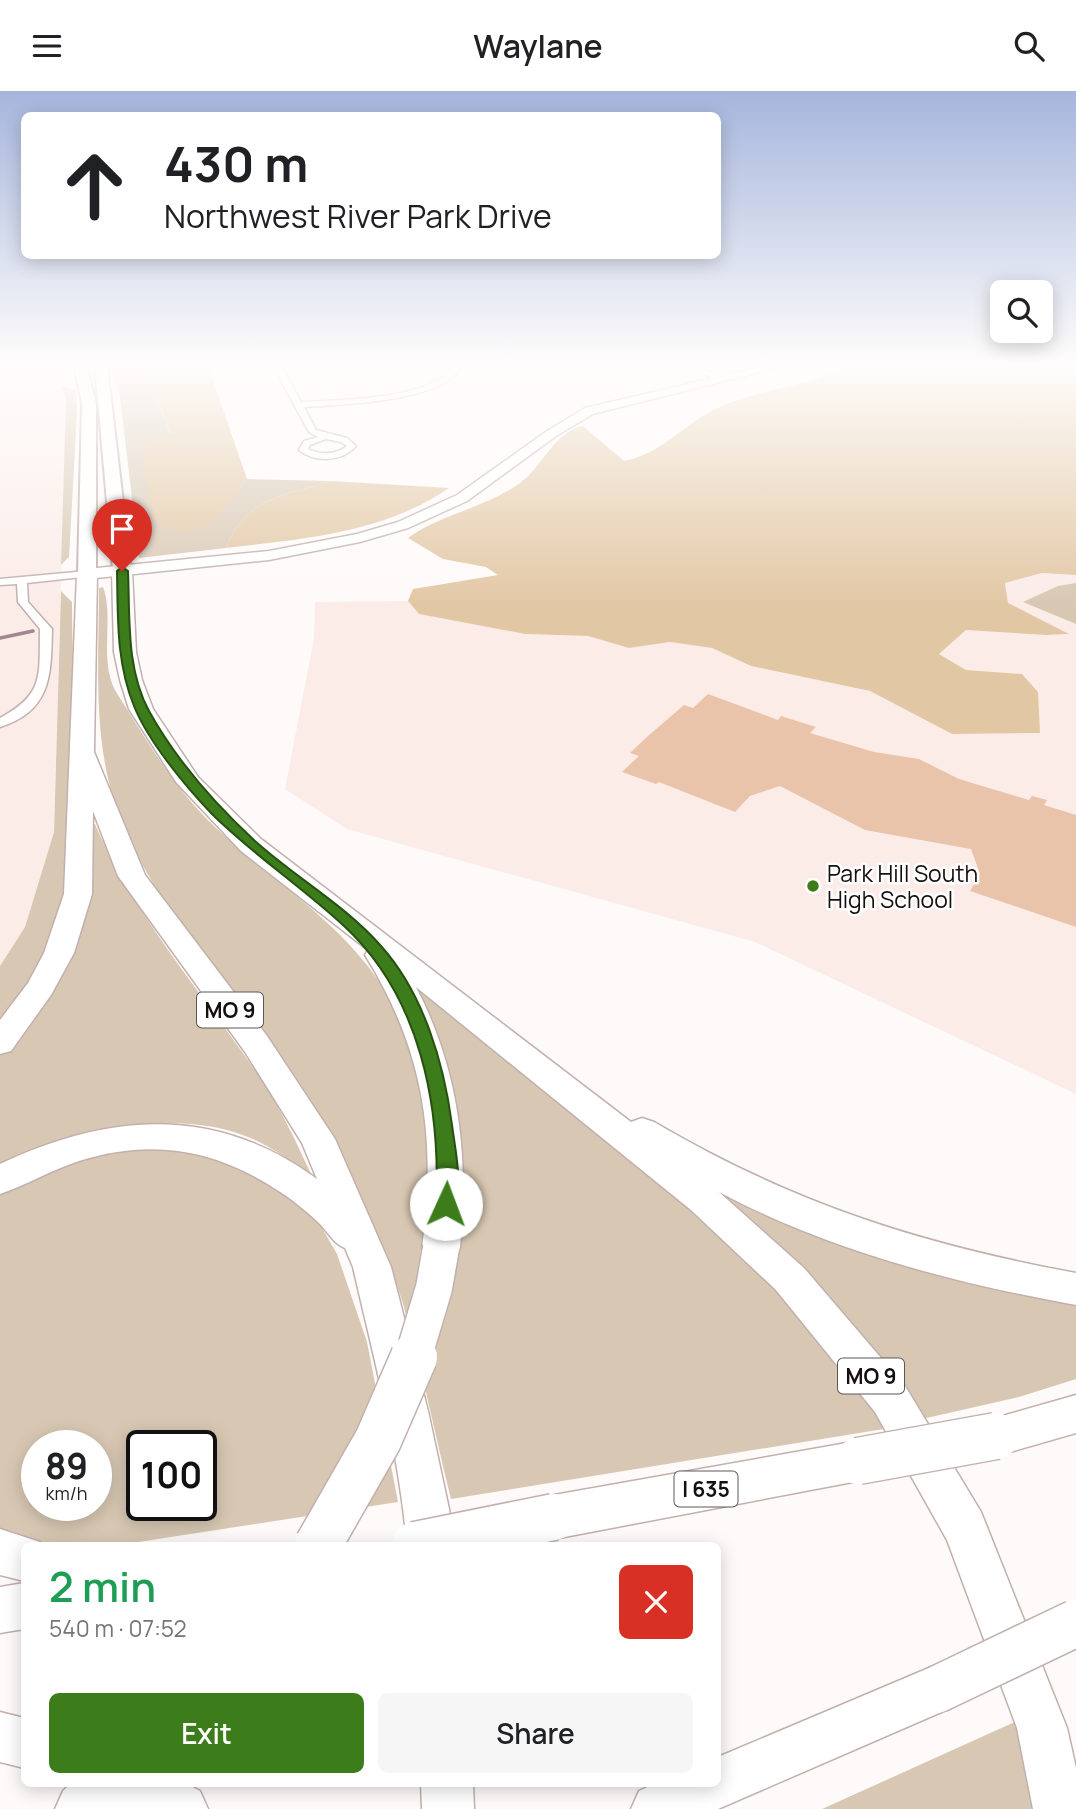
<!DOCTYPE html>
<html lang="en">
<head>
<meta charset="utf-8">
<style>
	:root { --surface:#fff; --page:#f6f6f6; --text:#202124; --muted:#757577; --accent:#3d7c1a }
	body { margin:0; font-family:Manrope,sans-serif; background:var(--page); color:var(--text); height:100vh; display:flex; flex-direction:column; font-size:26px; white-space:nowrap }
	* { box-sizing:border-box; margin:0 }
	p { font-size:23px; color:var(--muted) }
	.icon { flex:none; width:38px; height:38px; fill:none; stroke:currentColor; stroke-width:2; stroke-linecap:round; stroke-linejoin:round }
	.map { position:relative; flex:1; overflow:hidden }
	.details { position:absolute; left:21px; top:1451px; width:700px; height:245px; display:flex; flex-direction:column; background:var(--surface); border-radius:10px; box-shadow:0 4px 18px #0003 }
	.details>* { flex:none }
	.hud { position:absolute; left:21px; top:21px; width:700px; height:147px; border-radius:10px; box-shadow:0 4px 18px #0003; background:#fff; color:var(--text); overflow:hidden }
	.tools { position:absolute; left:990px; top:189px; display:grid; gap:14px }
	.tools a { display:grid; place-items:center; width:63px; height:63px; border-radius:10px; background:var(--surface); box-shadow:0 4px 18px #0003; font-size:35px }
	.speed { position:absolute; left:21px; top:1339px; display:flex; gap:14px; font-size:35px; font-weight:700; text-align:center }
	.speed>* { display:grid; place-content:center; width:91px; height:91px; border-radius:50%; background:var(--surface); box-shadow:0 4px 18px #0003; line-height:1 }
	.speed small { font-size:18px; font-weight:400 }
	.speed .limit { border:4px solid #111; border-radius:10px; background:#fff; color:#111 }
	.pin { position:absolute; display:grid; place-items:center; width:60px; height:60px; color:#fff; margin:-72px -30px; border-radius:50% 50% 50% 0; rotate:-45deg; box-shadow:0 0 7px #0007 }
	.pin .icon { rotate:45deg }
	.me { position:absolute; width:77px; margin:-38px; rotate:2deg; stroke-linejoin:round; filter:drop-shadow(0 0 5px #0008) }
	.turn { display:flex; align-items:center; gap:24px; height:147px; padding:0 28px; font-size:32px }
	.turn .icon { width:91px; height:91px; stroke-width:2.5 }
	.turn b { display:block; font-size:49px; line-height:60px }
	.round { display:grid; place-items:center; flex:none; width:74px; height:74px; border-radius:10px; background:var(--page) }
	.head { display:flex; align-items:center; justify-content:space-between; height:119px; padding:0 28px }
	h1 { font-size:42px; font-weight:600; line-height:52px; color:#1e9e55 }
	.action { display:flex; gap:14px; margin-top:auto; padding:14px 28px }
	.action a { flex:1; height:80px; border-radius:10px; background:var(--accent); color:#fff; font-size:28px; font-weight:600; line-height:80px; text-align:center }
	.action a+a { background:var(--page); color:var(--text) }
	header { display:flex; justify-content:space-between; align-items:center; height:91px; padding:0 28px; background:var(--surface); font-size:32px; font-weight:600 }
	.map>svg:first-child { display:block }
	.built { fill:#fbece8 }
	.green { fill:#d8c8b3; fill-rule:evenodd }
	.forest { fill:#e2c7a4 }
	.lines { fill:none; stroke-linecap:round; stroke-linejoin:round }
	.stream { stroke:#a48592; stroke-width:3.5 }
	.building { fill:#eac3ab }
	.street-casing { stroke:#c1b0ac; stroke-width:3 }
	.secondary-casing { stroke:#c1b0ac; stroke-width:3 }
	.primary-casing { stroke:#c1b0ac; stroke-width:4 }
	.highway-casing { stroke:#c1b0ac; stroke-width:3 }
	.street { fill:#fff; fill-rule:evenodd }
	.secondary { fill:#fff; fill-rule:evenodd }
	.primary { fill:#fff; fill-rule:evenodd }
	.highway { fill:#fff; fill-rule:evenodd }
	.highway-bridge-far1-casing { stroke:#c1b0ac; stroke-width:39; stroke-linecap:butt }
	.highway-bridge-casing { stroke:#c1b0ac; stroke-width:49; stroke-linecap:butt }
	.highway-bridge-far1 { stroke:#fff; stroke-width:36 }
	.highway-bridge { stroke:#fff; stroke-width:46 }
	.route { fill:#3d7c1a; stroke:#285111; stroke-width:2 }
	.poi-dot { fill:#3d7c1a; stroke:#fff; stroke-width:2.5 }
	.labels { text-anchor:middle; dominant-baseline:central; stroke-width:5; stroke-linejoin:round; paint-order:stroke }
	.shield { fill:#fff; stroke:#5b5756; stroke-width:2 }
	.shield-label { font-size:21px; font-weight:bold; fill:#150f0e }
	.poi-label { font-size:23px; fill:#150f0e; stroke:#fff; text-anchor:start }
</style>
</head>
<body>
<header><svg class="icon" aria-label="menu" viewBox="0 0 24 24"><path d="M4 6h16M4 12h16M4 18h16"/></svg>Waylane<svg class="icon" aria-label="search" viewBox="0 0 24 24"><circle cx="10" cy="10" r="6"/><path d="M15 15l6 6"/></svg></header>
<div class="map">
<svg width="1076" height="1718" viewBox="0 0 1076 1718">
	<rect width="100%" height="100%" fill="#fefaf9"/>
	<!-- built -->
	<g class="built">
		<path d="M 0,275 L 56,275 L 66,311 L 54,741 L 25,836 L 0,875 Z"/>
		<path d="M 1042,482 L 1076,484 L 1076,1003 L 755,851 L 347,738 L 285,698 L 314,547 L 315,511 L 408,510 L 419,523 L 525,543 L 588,545 L 629,557 L 670,551 L 712,557 L 751,575 L 870,600 L 952,643 L 1039,642 L 1038,601 L 1022,583 L 966,579 L 939,563 L 966,539 L 1046,544 L 1067,543 L 1008,512 L 1005,492 Z"/>
	</g>
	<!-- green -->
	<g class="green">
		<path d="M 111,275 L 145,275 L 171,344 L 143,355 L 227,414 L 247,388 L 331,390 C 284,405 246,406 226,457 L 139,467 L 120,306 Z"/>
		<path d="M 62,295 L 76,299 L 77,322 L 69,466 L 61,474 L 66,311 Z"/>
		<path d="M 1076,492 L 1076,533 L 1023,511 L 1058,495 Z"/>
		<path d="M 103,496 C 115,528 97,573 118,604 C 148,651 174,697 215,736 C 278,796 355,838 396,919 C 425,976 437,1045 435,1109 C 435,1131 423,1145 420,1164 C 417,1185 436,1209 445,1227 C 455,1199 457,1163 458,1132 C 461,1034 451,973 403,886 L 409,883 C 480,941 551,999 623,1057 C 725,1140 825,1223 896,1336 L 451,1408 C 435,1344 422,1277 403,1213 C 389,1166 368,1121 346,1077 C 314,1014 274,957 232,900 C 185,838 134,779 112,703 C 93,637 99,564 99,497 Z"/>
		<path d="M 61,500 L 72,511 C 72,617 87,764 46,862 C 36,888 16,911 0,934 L 0,875 L 25,836 L 54,741 Z"/>
		<path d="M 91,733 L 95,733 C 136,828 205,905 263,991 C 282,1020 297,1053 312,1085 C 293,1072 274,1057 253,1048 C 178,1015 68,1037 0,1077 L 0,964 L 28,929 Z"/>
		<path d="M 153,1053 L 248,1072 L 318,1130 L 337,1163 L 367,1251 L 398,1411 L 119,1454 L 52,1454 L 0,1445 L 0,1099 L 73,1066 ZM 37,1354 L 96,1354 L 96,1414 L 37,1414 ZM 142,1354 L 201,1354 L 201,1414 L 142,1414 Z"/>
		<path d="M 668,1061 L 1076,1205 L 1076,1288 L 1019,1306 L 922,1328 Z"/>
		<path d="M 1026,1626 L 1049,1718 L 822,1718 Z"/>
	</g>
	<!-- forest -->
	<g class="forest">
		<path d="M 145,275 L 208,275 L 247,388 C 231,409 208,448 177,441 C 169,439 159,433 155,425 C 147,409 146,373 143,354 L 171,343 Z"/>
		<path d="M 846,275 L 1076,275 L 1076,484 L 1042,482 L 1005,492 L 1008,512 L 1069,543 L 1046,544 L 966,539 L 939,563 L 966,579 L 1022,583 L 1038,601 L 1040,642 L 952,643 L 870,600 L 751,575 L 712,557 L 670,551 L 629,557 L 588,545 L 525,543 L 419,523 L 408,510 L 413,498 L 498,484 L 486,476 L 443,468 L 408,447 C 441,423 485,417 520,392 C 543,375 555,340 583,335 L 624,370 C 662,363 684,332 718,317 C 760,297 802,298 846,275 Z"/>
		<path d="M 331,390 L 449,397 C 384,442 302,448 226,457 C 246,406 284,405 331,390 Z"/>
	</g>
	<g class="lines">
		<!-- stream -->
		<path class="stream" d="M 0,547 L 33,540"/>
	</g>
	<!-- building -->
	<path class="building" d="M 708,603 L 778,629 L 781,625 L 816,636 L 810,642 L 874,661 L 919,668 L 959,688 L 1029,709 L 1032,705 L 1047,709 L 1044,714 L 1076,724 L 1076,836 L 970,800 L 980,783 L 971,758 L 865,739 L 780,695 L 750,705 L 735,721 L 659,691 L 656,693 L 622,681 L 639,665 L 630,662 L 648,645 L 684,614 L 693,617 Z"/>
	<g class="lines">
		<!-- street casing -->
		<g class="street-casing">
			<g id="street">
				<path d="M 273,275 L 281,275 L 301,311 C 338,309 432,309 453,275 L 461,275 C 448,311 336,314 304,316 L 316,339 L 347,347 L 356,355 C 342,371 315,372 299,359 L 304,350 L 318,346 L 309,341 ZM 326,348 L 341,351 L 347,355 C 335,364 321,364 308,358 L 310,354 Z"/>
				<path d="M 685,275 L 696,275 L 728,289 L 721,291 Z"/>
				<path d="M 87,480 L 91,481 L 91,485 L 27,492 L 28,511 L 52,538 C 51,583 52,620 0,636 L 0,627 C 45,603 39,584 40,538 L 18,511 L 17,493 L 0,494 L 0,488 Z"/>
			</g>
		</g>
		<!-- secondary casing -->
		<g class="secondary-casing">
			<path id="secondary" d="M 765,275 L 785,275 L 593,323 L 556,345 L 467,410 L 408,437 L 360,451 L 269,469 L 87,488 L 79,483 L 87,478 L 269,460 L 357,443 L 398,431 L 457,404 L 547,340 L 585,317 Z"/>
		</g>
		<!-- primary casing -->
		<g class="primary-casing">
			<g id="primary">
				<path d="M 74,275 L 86,275 L 96,312 L 96,483 L 87,488 L 78,483 L 82,312 Z"/>
				<path d="M 95,275 L 107,275 L 131,479 L 122,484 L 113,479 Z"/>
			</g>
		</g>
		<!-- highway casing -->
		<g class="highway-casing">
			<g id="highway">
				<path d="M 122,473 L 132,479 L 136,561 L 142,589 L 153,618 L 198,686 L 261,748 L 631,1031 L 642,1027 L 654,1031 C 792,1112 919,1153 1076,1182 L 1076,1214 C 954,1192 830,1160 719,1101 L 804,1177 L 905,1295 L 981,1421 L 1067,1637 L 1076,1677 L 1076,1718 L 1033,1718 L 1017,1637 L 947,1449 L 875,1321 L 776,1199 L 691,1119 L 416,896 C 459,979 469,1064 460,1157 L 454,1168 L 441,1173 L 428,1168 L 422,1157 C 437,1047 424,959 365,864 L 368,859 L 241,760 L 176,691 L 129,618 L 120,589 L 114,561 L 112,479 Z"/>
				<path d="M 87,477 L 97,483 L 94,661 L 145,784 L 267,945 L 335,1048 L 391,1176 L 428,1320 L 449,1418 L 453,1454 L 407,1454 C 399,1360 374,1268 353,1176 L 345,1157 C 334,1153 328,1141 319,1132 C 306,1120 292,1108 277,1099 C 215,1058 151,1047 79,1070 C 51,1079 27,1094 0,1103 L 0,1073 C 110,1021 216,1014 317,1088 L 302,1052 L 245,961 L 118,785 L 93,720 L 92,803 L 74,862 L 51,904 L 11,960 L 0,963 L 0,929 L 28,892 L 44,862 L 64,803 L 77,483 Z"/>
				<path d="M 1076,1304 L 1076,1342 L 996,1365 L 981,1359 L 975,1345 L 981,1331 Z"/>
				<path d="M 858,1350 L 873,1356 L 880,1370 L 873,1384 L 858,1390 L 554,1448 L 538,1441 L 532,1426 L 538,1411 L 554,1404 Z"/>
				<path d="M 0,1438 L 40,1451 L 42,1454 L 24,1454 L 24,1490 L 0,1484 Z"/>
				<path d="M 24,1492 L 24,1538 L 0,1542 L 0,1496 Z"/>
				<path d="M 936,1574 L 953,1582 L 961,1599 L 953,1616 L 718,1718 L 631,1718 L 639,1700 L 656,1692 L 718,1692 L 718,1666 Z"/>
				<path d="M 0,1621 L 24,1627 L 24,1677 L 0,1671 Z"/>
				<path d="M 71,1692 L 185,1692 L 200,1700 L 208,1718 L 55,1718 L 63,1700 Z"/>
				<path d="M 421,1692 L 473,1692 L 474,1718 L 422,1718 Z"/>
			</g>
		</g>
		<!-- street -->
		<use href="#street" class="street"/>
		<!-- secondary -->
		<use href="#secondary" class="secondary"/>
		<!-- primary -->
		<use href="#primary" class="primary"/>
		<!-- highway -->
		<use href="#highway" class="highway"/>
		<!-- highway-bridge-far1 casing -->
		<g class="highway-bridge-far1-casing">
			<path id="highway-bridge-far1" d="M 413,1267 L 434,1197 L 441,1157"/>
		</g>
		<!-- highway-bridge casing -->
		<g class="highway-bridge-casing">
			<g id="highway-bridge">
				<path d="M 858,1370 L 996,1345"/>
				<path d="M 318,1454 L 378,1349 L 414,1266"/>
				<path d="M 415,1454 L 554,1426"/>
				<path d="M 936,1599 L 1076,1532"/>
			</g>
		</g>
		<!-- highway-bridge-far1 -->
		<use href="#highway-bridge-far1" class="highway-bridge-far1"/>
		<!-- highway-bridge -->
		<use href="#highway-bridge" class="highway-bridge"/>
	</g>
	<!-- sky -->
	<linearGradient id="sky" x2="0" y2="1"><stop stop-color="#a5b5dc"/><stop offset="0.53" stop-color="#fffdfc"/><stop offset="1" stop-color="#fffdfc" stop-opacity="0"/></linearGradient>
	<rect width="1076" height="515" fill="url(#sky)"/>
	<!-- route -->
	<path class="route" d="M 122,476 L 128,480 C 130,526 126,578 149,620 C 176,669 214,712 255,750 C 296,787 345,814 381,855 C 424,903 444,973 452,1034 C 455,1058 464,1096 453,1118 L 439,1118 L 436,1113 C 441,1014 420,905 344,835 C 301,795 253,764 211,722 C 185,695 148,650 134,615 C 116,571 118,526 117,480 Z"/>
	<!-- markers -->
	<circle class="poi-dot" cx="813" cy="795" r="7"/>
	<g class="labels">
		<!-- shield labels -->
		<g class="shield">
			<rect x="197" y="901.5" width="66" height="35" rx="5"/>
			<rect x="838" y="1267.5" width="66" height="35" rx="5"/>
			<rect x="674.5" y="1380.5" width="63" height="35" rx="5"/>
		</g>
		<g class="shield-label">
			<text x="230" y="919">MO 9</text>
			<text x="871" y="1285">MO 9</text>
			<text x="706" y="1398">I 635</text>
		</g>
		<!-- poi labels -->
		<g class="poi-label">
			<text x="827" y="782">Park Hill South<tspan x="827" dy="26">High School</tspan></text>
		</g>
	</g>
</svg>
<div class="tools">
<a><svg class="icon" aria-label="search" viewBox="0 0 24 24"><circle cx="10" cy="10" r="6"/><path d="M15 15l6 6"/></svg></a>
</div>
<div class="speed"><div>89<small>km/h</small></div><div class="limit">100</div></div>
<div class="pin" style="left:122px;top:480px;background:#d93025"><svg class="icon" aria-label="arrive" viewBox="0 0 24 24"><path d="M6 21V4h12l-3 4 3 4H6"/></svg></div>
<svg class="me" style="left:446px;top:1113px" viewBox="-20 -20 40 40"><circle r="19" fill="#fff"/><path d="M0-13L10 11 0 6-10 11z" fill="#3d7c1a"/></svg>
<div class="hud">
<div class="turn"><svg class="icon" aria-label="ahead" viewBox="0 0 24 24"><path d="M12 20V5M6 11l6-6 6 6"/></svg><div><b>430 m</b>Northwest River Park Drive</div></div>
</div>
<section class="details">
<div class="head"><div><h1>2 min</h1><p>540 m · 07:52</p></div><a class="round" style="background:#d93025;color:#fff"><svg class="icon" aria-label="close" viewBox="0 0 24 24"><path d="M6 6l12 12M18 6L6 18"/></svg></a></div>
<div class="action"><a>Exit</a><a>Share</a></div>
</section>
</div>
</body>
</html>
